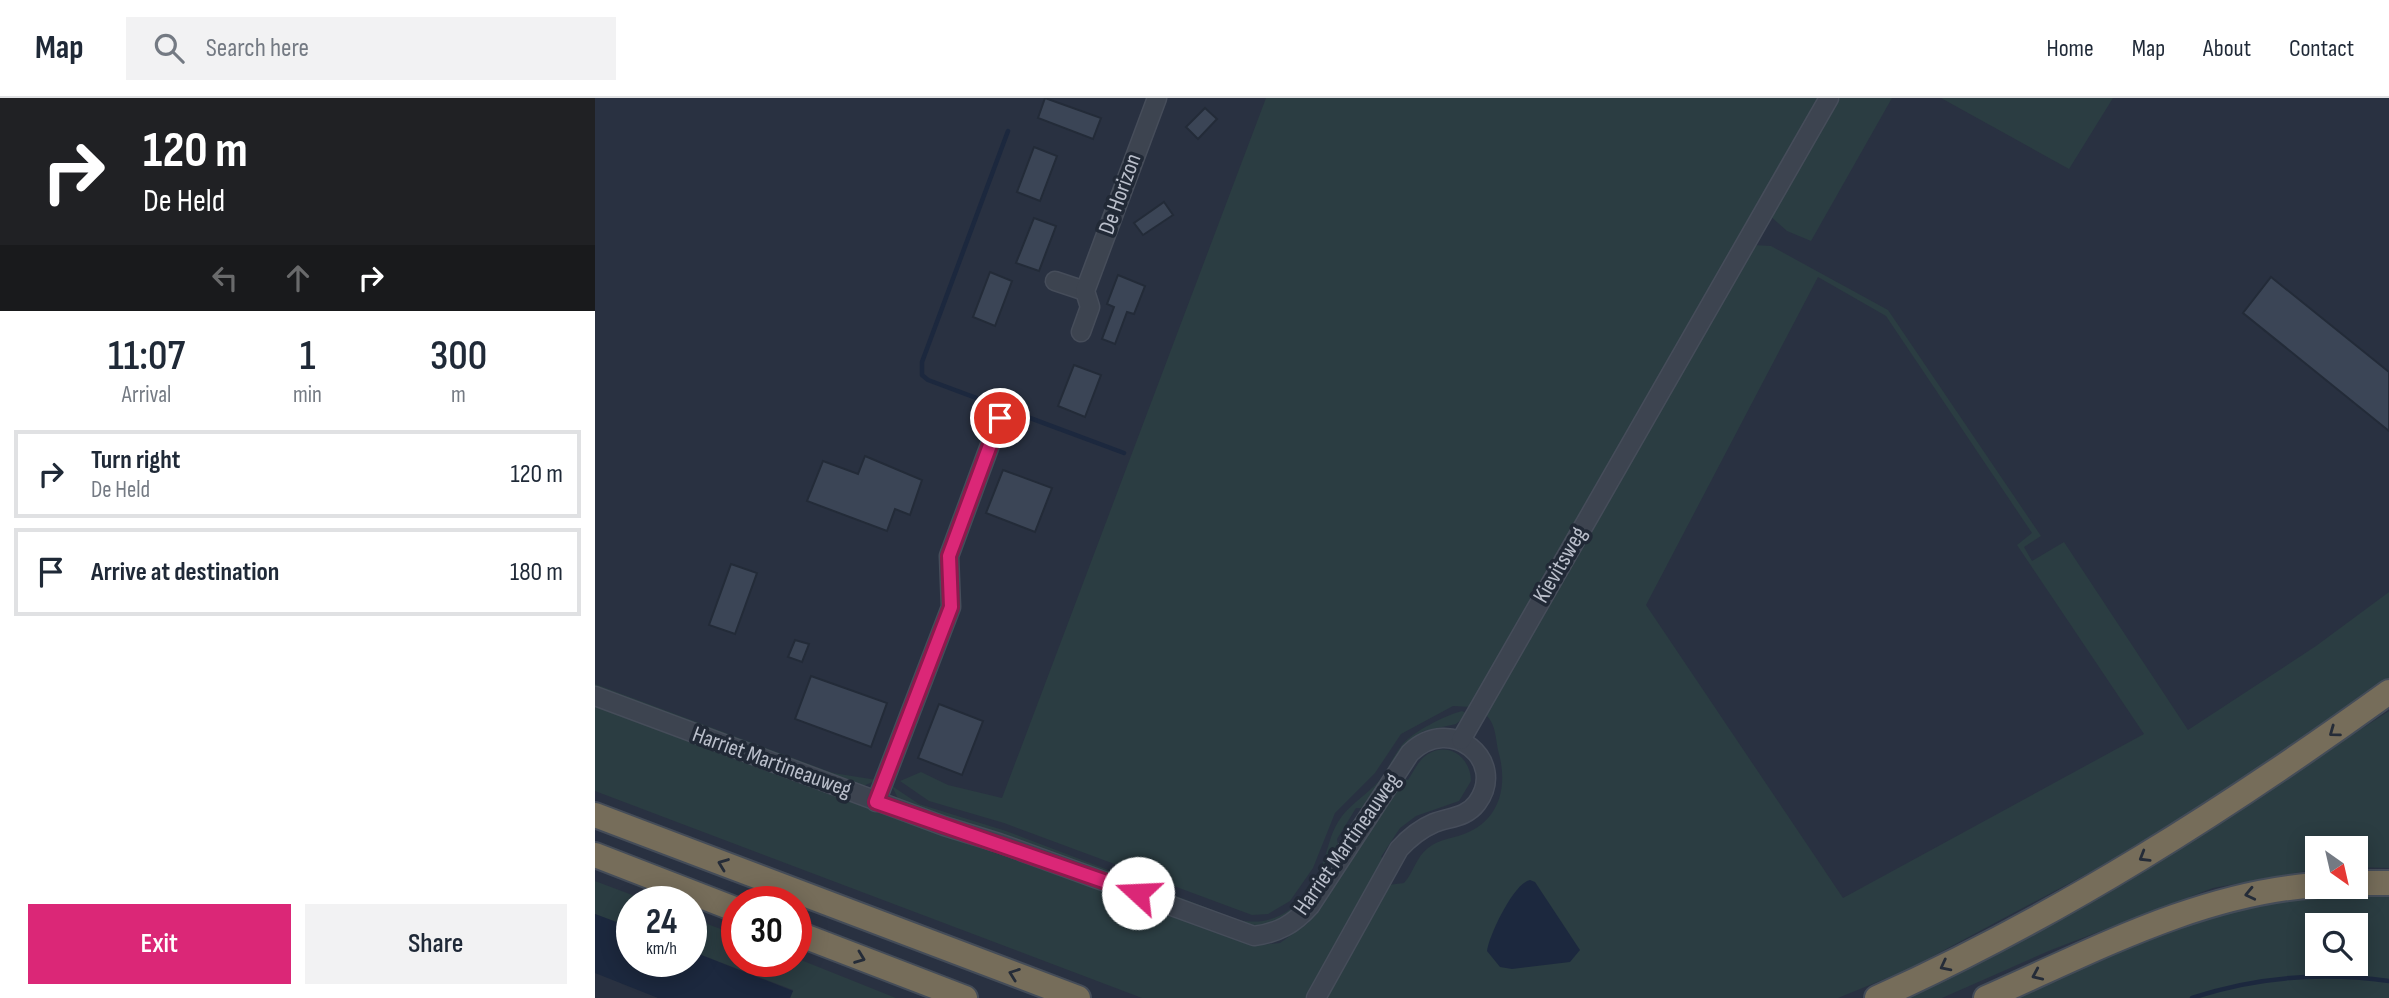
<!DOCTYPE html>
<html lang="en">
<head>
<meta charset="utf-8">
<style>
	:root { --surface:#fff; --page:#f2f2f3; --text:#1f2937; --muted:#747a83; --line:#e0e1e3; --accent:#db2777 }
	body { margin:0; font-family:"Sofia Sans Condensed",sans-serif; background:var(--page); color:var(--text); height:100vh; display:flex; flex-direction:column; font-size:26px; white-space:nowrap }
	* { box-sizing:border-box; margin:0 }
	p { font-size:23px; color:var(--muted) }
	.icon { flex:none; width:38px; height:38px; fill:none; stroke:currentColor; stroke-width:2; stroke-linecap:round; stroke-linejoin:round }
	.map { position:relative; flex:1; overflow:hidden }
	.panel { display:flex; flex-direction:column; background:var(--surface); width:595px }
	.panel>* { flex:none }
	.top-card { background:#202124; color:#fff; overflow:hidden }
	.needle { width:46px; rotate:146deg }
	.buttons { position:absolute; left:1710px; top:738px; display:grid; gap:14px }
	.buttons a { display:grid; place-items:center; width:63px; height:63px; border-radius:0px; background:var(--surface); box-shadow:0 4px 18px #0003; font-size:35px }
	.speed { position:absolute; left:21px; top:788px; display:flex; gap:14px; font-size:35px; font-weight:700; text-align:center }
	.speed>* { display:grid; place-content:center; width:91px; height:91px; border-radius:50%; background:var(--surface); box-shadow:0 4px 18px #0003; line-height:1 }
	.speed small { font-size:18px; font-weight:400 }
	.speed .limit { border:10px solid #d22; background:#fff; color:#111 }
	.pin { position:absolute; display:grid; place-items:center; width:60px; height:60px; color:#fff; margin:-30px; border:4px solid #fff; border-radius:50%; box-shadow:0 2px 7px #0007 }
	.me { position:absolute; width:77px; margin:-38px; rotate:290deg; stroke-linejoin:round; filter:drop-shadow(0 0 5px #0008) }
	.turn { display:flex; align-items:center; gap:24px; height:147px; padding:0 28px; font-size:32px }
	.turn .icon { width:91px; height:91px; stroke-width:2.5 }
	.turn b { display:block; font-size:49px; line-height:60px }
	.lanes { display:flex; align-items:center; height:66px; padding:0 28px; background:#0003; justify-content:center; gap:35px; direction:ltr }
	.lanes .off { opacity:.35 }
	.eta { display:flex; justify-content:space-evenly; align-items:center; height:119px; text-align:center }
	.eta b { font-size:42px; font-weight:600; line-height:49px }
	.action { display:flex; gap:14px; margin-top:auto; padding:14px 28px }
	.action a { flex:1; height:80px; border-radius:0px; background:var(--accent); color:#fff; font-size:28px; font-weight:600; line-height:80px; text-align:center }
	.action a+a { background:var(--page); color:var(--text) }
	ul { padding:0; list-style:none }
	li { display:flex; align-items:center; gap:21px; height:88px; margin:0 14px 10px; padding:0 14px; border:4px solid var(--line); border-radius:0px }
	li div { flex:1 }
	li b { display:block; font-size:26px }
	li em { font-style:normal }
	header { display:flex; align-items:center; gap:42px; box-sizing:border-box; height:98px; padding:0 35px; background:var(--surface); border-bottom:2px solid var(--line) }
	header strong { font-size:33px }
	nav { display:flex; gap:38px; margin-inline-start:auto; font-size:24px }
	.search { width:490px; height:63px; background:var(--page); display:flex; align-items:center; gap:18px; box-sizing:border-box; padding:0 24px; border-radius:0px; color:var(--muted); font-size:26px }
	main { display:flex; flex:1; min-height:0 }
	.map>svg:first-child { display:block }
	.green { fill:#2b3d42; fill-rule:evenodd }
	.water { fill:#1c283e }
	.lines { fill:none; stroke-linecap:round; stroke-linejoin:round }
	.stream { stroke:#1c283e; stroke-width:4.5 }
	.building { fill:#3b4556; stroke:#232b38; stroke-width:2 }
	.minor-casing { stroke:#464d5a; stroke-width:21 }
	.highway-casing { stroke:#444c58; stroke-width:28 }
	.minor { stroke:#3d4450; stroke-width:18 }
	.highway { stroke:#766d5a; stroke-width:24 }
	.oneway { stroke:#252c38 }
	.route-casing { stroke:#8e194d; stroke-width:18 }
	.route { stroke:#db2777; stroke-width:12 }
	.labels { text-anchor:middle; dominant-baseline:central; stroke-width:7; stroke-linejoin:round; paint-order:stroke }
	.street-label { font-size:23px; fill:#babfcb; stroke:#212936 }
</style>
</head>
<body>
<header>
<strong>Map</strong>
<div class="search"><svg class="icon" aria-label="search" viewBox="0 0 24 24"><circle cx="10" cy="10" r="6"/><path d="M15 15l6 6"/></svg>Search here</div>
<nav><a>Home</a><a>Map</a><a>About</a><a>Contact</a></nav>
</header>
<main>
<section class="panel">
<div class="top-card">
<div class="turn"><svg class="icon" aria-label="right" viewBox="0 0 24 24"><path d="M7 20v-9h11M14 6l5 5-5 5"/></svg><div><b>120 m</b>De Held</div></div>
<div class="lanes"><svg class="icon off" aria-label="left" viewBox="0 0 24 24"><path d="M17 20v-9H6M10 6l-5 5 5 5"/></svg><svg class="icon off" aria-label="ahead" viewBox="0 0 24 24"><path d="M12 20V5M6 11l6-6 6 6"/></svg><svg class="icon" aria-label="right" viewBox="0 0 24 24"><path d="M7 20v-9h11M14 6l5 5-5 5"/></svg></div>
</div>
<div class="eta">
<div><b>11:07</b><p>Arrival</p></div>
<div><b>1</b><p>min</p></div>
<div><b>300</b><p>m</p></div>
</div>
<ul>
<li><svg class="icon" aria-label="right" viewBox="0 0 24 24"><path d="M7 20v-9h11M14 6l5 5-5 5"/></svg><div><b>Turn right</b><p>De Held</p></div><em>120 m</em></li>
<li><svg class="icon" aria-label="arrive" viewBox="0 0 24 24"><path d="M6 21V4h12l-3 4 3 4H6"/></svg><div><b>Arrive at destination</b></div><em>180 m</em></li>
</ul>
<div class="action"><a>Exit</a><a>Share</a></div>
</section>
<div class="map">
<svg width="1794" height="900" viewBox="0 0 1794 900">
	<rect width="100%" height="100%" fill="#293141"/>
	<!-- green -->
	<g class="green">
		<path d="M 671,0 L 1227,0 L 876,609 L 858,608 L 806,636 L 780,675 L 740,715 L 718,770 L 695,803 L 673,816 L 657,817 L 409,725 L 334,703 L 305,683 L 326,674 L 353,687 L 407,700 Z"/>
		<path d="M 1243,0 L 1297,0 L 1216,143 L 1192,133 L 1175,118 Z"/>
		<path d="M 1346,0 L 1518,0 L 1474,71 Z"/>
		<path d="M 1158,147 L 1176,148 L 1293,212 L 1446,438 L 1429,449 L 1437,463 L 1469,444 L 1593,632 L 1721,548 L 1794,494 L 1794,585 L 1555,742 L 1314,871 L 1243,900 L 731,900 L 793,787 L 809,785 C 819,774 821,759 833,750 C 844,741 856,741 869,736 C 904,723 913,689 904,656 C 900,641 902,627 890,616 ZM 1223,179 L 1291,218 L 1437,435 L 1422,447 L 1549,636 L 1248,800 L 1051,507 Z"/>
		<path d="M 0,586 L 238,675 L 282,682 L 266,689 L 0,591 Z"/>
		<path d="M 0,608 L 663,847 L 685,845 L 713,825 L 808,680 L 813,682 C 819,673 824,661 833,656 C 855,643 876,661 876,683 L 864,703 L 821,718 L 805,730 L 786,759 L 790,761 L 712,900 L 547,900 L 0,693 Z"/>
		<path d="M 867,613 L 873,616 L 861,626 L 829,633 L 815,642 L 769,710 L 761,710 L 742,741 L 744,752 C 717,793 698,838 640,825 L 405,736 L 304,703 L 297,688 L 324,706 L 411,733 L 644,822 C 685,831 715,801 728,765 C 733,751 735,737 743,724 C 753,707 771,698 784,683 C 793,672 798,658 807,647 C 817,634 851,617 867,613 Z"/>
		<path d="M 1794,613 L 1794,770 L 1761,769 L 1760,751 L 1722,751 L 1722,771 L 1618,790 L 1456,852 L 1347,900 L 1311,900 L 1548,773 Z"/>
		<path d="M 0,783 L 53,803 L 37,803 L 37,830 L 0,816 Z"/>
		<path d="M 1794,796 L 1794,900 L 1415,900 C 1466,878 1516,852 1568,832 C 1639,805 1718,794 1794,796 ZM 1722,828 L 1760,828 L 1760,866 L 1722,866 Z"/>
		<path d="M 96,820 L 142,837 L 142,863 L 201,860 L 301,900 L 195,900 L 198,892 L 96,853 Z"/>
	</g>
	<!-- water -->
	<g class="water">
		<path d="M 935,782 L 940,784 L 985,852 L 975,864 L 917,871 L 905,869 L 892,853 C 894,837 919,785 935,782 Z"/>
		<path d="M 0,816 L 37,830 L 37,863 L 96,863 L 96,853 L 198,893 L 195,900 L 63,900 L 0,875 Z"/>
	</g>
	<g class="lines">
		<!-- stream -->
		<g class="stream">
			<path d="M 413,33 L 327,264 L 327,277 L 333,282 L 529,355"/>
			<path d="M 1597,900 C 1660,879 1728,874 1794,883"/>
		</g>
	</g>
	<!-- building -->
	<g class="building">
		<path d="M 450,0 L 506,20 L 498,41 L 443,20 Z"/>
		<path d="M 610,10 L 622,21 L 603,41 L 591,29 Z"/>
		<path d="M 439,49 L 462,58 L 445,103 L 422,94 Z"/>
		<path d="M 569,104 L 578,117 L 548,137 L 539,125 Z"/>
		<path d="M 439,120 L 461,128 L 444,173 L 421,165 Z"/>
		<path d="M 395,174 L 417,183 L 400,228 L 378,219 Z"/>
		<path d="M 523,177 L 550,188 L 539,216 L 532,214 L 520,246 L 507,241 L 519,209 L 512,206 Z"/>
		<path d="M 1676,179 L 1794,274 L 1794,333 L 1648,215 Z"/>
		<path d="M 479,267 L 506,277 L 490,319 L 463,308 Z"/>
		<path d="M 270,358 L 327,382 L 315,417 L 300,411 L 292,433 L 212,403 L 228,363 L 263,376 Z"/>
		<path d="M 408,372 L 457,390 L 440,434 L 391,415 Z"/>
		<path d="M 136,466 L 162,475 L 140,536 L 114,527 Z"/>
		<path d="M 200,542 L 214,546 L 207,564 L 193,559 Z"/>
		<path d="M 216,578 L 292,605 L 276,649 L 200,621 Z"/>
		<path d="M 344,606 L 388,623 L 367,677 L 323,660 Z"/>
	</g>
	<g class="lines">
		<!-- minor casing -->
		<g class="minor-casing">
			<g id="minor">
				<path d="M 460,183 L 490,193"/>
				<path d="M 486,234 L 495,209 L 490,193 L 562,0"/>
				<path d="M 0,598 L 349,728 L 404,745 L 659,838 C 683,835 699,826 715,808 L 815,655 C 856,615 913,663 882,705 C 871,720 854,719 839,725 C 825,731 814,740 804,751 L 721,900"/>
				<path d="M 866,642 L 1234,0"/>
				<path d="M 281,704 L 356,509 L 354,458 L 405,320"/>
			</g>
		</g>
		<!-- highway casing -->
		<g class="highway-casing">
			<g id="highway">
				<path d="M 0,717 L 483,900"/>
				<path d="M 0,757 L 142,812"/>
				<path d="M 1760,785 L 1794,785"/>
				<path d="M 201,835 L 370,900"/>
				<path d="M 1282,900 C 1464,818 1632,711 1794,594"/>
				<path d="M 1391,900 C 1498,853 1604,795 1722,787"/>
			</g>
		</g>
		<!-- minor -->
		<use href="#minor" class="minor"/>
		<!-- highway -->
		<use href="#highway" class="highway"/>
	</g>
	<!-- one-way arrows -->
	<defs><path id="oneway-chevron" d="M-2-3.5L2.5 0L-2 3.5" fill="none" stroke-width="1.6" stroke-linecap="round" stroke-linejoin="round" transform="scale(1.75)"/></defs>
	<g class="oneway">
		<use href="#oneway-chevron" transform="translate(1739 634) rotate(144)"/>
		<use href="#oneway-chevron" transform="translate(1549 759) rotate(149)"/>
		<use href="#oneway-chevron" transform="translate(128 766) rotate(-159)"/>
		<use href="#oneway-chevron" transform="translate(1655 796) rotate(167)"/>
		<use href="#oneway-chevron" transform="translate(265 860) rotate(21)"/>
		<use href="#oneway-chevron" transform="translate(1350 868) rotate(153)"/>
		<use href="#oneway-chevron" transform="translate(419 876) rotate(-160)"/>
		<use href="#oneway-chevron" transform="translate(1442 877) rotate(156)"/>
	</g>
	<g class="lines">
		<!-- route casing -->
		<g class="route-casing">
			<path id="route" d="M 405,320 L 354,458 L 356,509 L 281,704 L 543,795"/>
		</g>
		<!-- route -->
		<use href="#route" class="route"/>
	</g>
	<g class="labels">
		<!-- street labels -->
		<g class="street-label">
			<text transform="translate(525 96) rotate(-70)">De Horizon</text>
			<text transform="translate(965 467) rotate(-60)">Kievitsweg</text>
			<text transform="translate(177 664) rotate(20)">Harriet Martineauweg</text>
			<text transform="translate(752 746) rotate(-55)">Harriet Martineauweg</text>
		</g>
	</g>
</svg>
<div class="buttons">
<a><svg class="needle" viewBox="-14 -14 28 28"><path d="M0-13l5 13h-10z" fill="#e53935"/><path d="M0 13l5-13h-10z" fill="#747a83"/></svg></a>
<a><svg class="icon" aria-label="search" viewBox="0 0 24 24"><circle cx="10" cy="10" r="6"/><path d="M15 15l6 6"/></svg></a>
</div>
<div class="speed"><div>24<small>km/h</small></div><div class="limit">30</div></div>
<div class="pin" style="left:405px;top:320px;background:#d93025"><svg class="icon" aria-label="arrive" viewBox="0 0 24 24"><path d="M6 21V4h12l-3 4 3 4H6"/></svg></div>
<svg class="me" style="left:543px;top:795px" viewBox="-20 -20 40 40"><circle r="19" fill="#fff"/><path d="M0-13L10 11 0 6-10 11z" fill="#db2777"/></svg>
</div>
</main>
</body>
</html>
